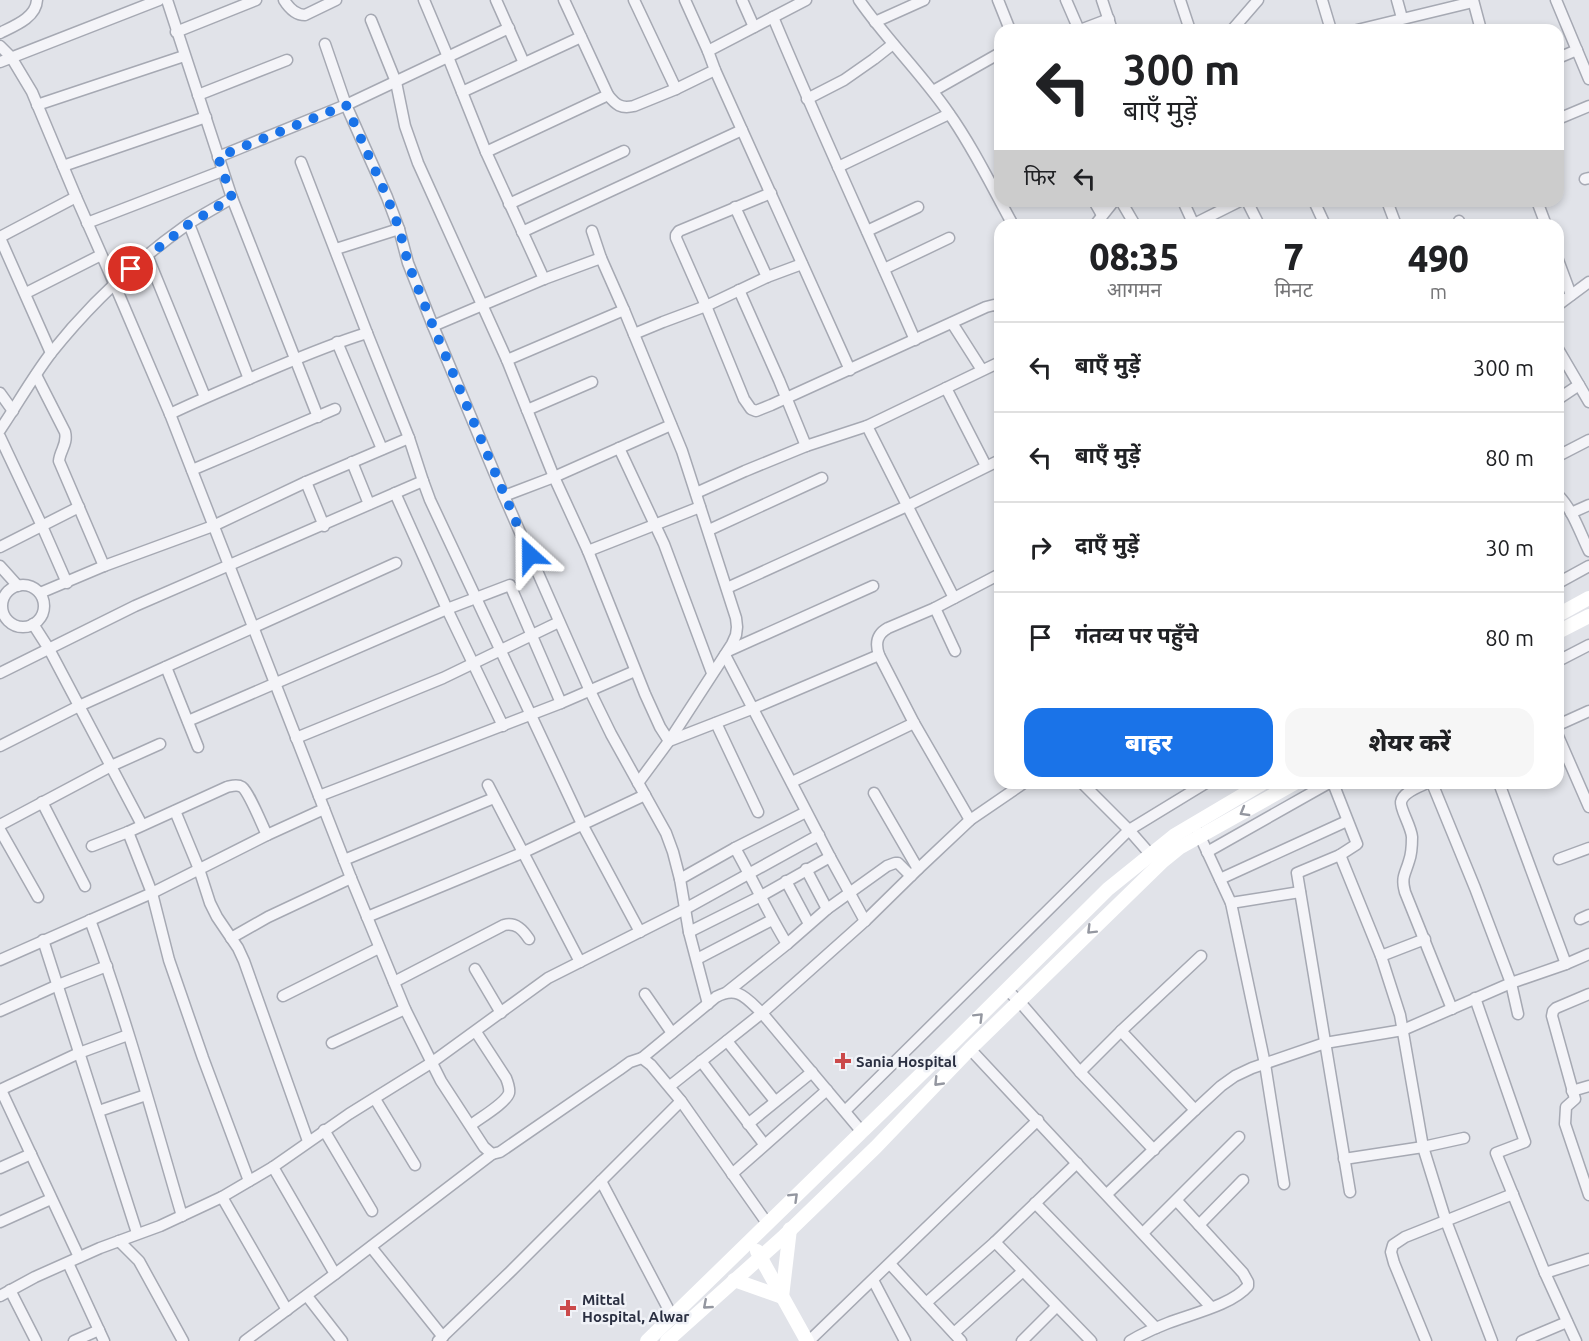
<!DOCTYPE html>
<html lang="hi">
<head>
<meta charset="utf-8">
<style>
	:root { --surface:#fff; --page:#f6f6f6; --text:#202124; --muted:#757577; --line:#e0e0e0; --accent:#1a73e8 }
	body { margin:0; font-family:Ubuntu,"Noto Sans Devanagari",sans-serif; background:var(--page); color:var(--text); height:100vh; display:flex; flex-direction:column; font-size:22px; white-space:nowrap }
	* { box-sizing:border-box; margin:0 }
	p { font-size:20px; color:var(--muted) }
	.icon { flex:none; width:33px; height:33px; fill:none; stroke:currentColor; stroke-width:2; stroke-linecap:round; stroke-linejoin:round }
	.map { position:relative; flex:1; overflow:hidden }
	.sheet { position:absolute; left:994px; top:219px; width:570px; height:570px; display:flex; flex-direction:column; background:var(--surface); border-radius:18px; box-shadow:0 3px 9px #0003 }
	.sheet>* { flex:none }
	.top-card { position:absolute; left:994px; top:24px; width:570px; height:183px; border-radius:18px; box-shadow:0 3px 9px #0003; background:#fff; color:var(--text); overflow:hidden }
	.pin { position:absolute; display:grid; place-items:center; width:51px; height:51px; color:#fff; margin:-26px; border:3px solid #fff; border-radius:50%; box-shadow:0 2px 6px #0007 }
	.me { position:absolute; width:66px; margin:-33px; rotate:336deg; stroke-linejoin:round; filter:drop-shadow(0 0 4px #0008) }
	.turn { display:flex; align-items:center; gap:21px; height:126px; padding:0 30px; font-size:27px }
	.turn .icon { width:78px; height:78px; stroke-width:2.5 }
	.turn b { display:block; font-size:42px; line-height:51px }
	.then { display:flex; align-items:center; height:57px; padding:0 30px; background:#0003; gap:12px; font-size:22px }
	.eta { display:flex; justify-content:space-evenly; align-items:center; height:102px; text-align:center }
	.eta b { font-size:36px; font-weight:800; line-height:42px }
	.action { display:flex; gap:12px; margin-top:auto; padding:12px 30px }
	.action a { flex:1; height:69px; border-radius:18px; background:var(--accent); color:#fff; font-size:24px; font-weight:800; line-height:69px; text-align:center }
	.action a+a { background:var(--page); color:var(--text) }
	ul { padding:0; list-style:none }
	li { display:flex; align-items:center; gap:18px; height:90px; padding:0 30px; border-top:2px solid var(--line) }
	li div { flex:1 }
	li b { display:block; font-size:22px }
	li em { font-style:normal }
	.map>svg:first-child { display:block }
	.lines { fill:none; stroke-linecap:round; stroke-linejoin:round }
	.street-casing { stroke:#a6a9b3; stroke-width:13 }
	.street { stroke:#f4f4f8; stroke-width:10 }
	.secondary { stroke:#fff; stroke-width:14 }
	.oneway { stroke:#9497a0 }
	.route { stroke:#1a73e8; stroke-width:10; stroke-dasharray:0 18 }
	.poi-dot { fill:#cb494a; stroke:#f0f2f7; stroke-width:2 }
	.labels { text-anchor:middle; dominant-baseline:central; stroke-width:5; stroke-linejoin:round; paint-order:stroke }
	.poi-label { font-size:15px; font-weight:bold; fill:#2a2f41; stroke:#f0f2f7; text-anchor:start }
</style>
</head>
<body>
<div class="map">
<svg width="1589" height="1341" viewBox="0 0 1589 1341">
	<rect width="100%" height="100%" fill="#e1e3e9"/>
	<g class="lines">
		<!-- street casing -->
		<g class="street-casing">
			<g id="street">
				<path d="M 167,0 L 232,198 L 318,417"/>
				<path d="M 284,0 C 289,8 295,15 305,15 L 336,0"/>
				<path d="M 424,0 L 448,57 L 486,152 L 544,279"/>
				<path d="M 496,0 L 524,63"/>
				<path d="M 634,0 L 676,89"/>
				<path d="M 685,0 L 708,51 L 715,70 L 850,370"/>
				<path d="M 742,0 L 754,27"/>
				<path d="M 859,0 C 886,39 921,73 948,112 C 973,147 992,187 1013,225"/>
				<path d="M 998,0 L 1010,30"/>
				<path d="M 1066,0 L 1079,30"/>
				<path d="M 1102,0 L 1112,30"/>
				<path d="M 1180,0 L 1190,30"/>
				<path d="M 1322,0 L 1331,30"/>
				<path d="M 1397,0 L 1402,18"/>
				<path d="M 1473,0 L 1481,30"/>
				<path d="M 1556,0 L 1589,79"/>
				<path d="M 773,17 C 818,125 868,232 915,340"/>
				<path d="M 371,20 L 396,82 L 405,126 L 418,163 L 507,360 L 554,477 L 588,551 L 645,694 L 660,727 L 669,741 L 754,708 L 879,655"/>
				<path d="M 875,22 L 924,0"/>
				<path d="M 1080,30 L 1109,19"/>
				<path d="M 1232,30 L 1258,0"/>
				<path d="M 1357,30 L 1473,2"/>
				<path d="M 176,32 L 256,0"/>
				<path d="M 0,33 C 14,26 36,18 37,0"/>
				<path d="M 325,44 L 346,105 L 387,197 L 399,229 L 408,263 L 433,326 L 504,496 L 590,691 L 611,734 L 666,833 L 673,852 L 680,879 L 689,932 L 708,1004"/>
				<path d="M 0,46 L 11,57 L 32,92 L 76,197 L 114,283 L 170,414 L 351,878 L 405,1009 L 441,1081 L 484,1147 L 492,1154 L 500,1152 L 619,1070 L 630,1062 L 642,1058 L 651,1065 L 681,1101 L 767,1223"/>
				<path d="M 708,51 L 806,0"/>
				<path d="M 1558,58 L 1577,50"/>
				<path d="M 0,62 L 159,0"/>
				<path d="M 933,91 L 1000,53"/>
				<path d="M 462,92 L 581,37"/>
				<path d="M 198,95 L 287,60"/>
				<path d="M 608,95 C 616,105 621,109 634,106 L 676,89 L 715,70"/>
				<path d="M 807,99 L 844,80 L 874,59 L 893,44"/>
				<path d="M 37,105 L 184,56"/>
				<path d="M 1558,119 L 1589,106"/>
				<path d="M 486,152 L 608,95 L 564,0"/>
				<path d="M 218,157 L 346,105 L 509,28"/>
				<path d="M 301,162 L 367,333 L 409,438 L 423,481 L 430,500 L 582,824 L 640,932"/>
				<path d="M 63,166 L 206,117"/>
				<path d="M 838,167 L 949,114"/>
				<path d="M 1585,179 L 1589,178"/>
				<path d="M 771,193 L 679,231 L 676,235 L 676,238 L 706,306 L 744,399 L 751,409 L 756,411 L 771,405 L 986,307 L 994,305 L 1000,307"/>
				<path d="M 1094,201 L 1102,215"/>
				<path d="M 1121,201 L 1135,225"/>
				<path d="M 1183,201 L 1194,225"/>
				<path d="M 1247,201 L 1259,225"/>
				<path d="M 1314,201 L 1325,225"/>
				<path d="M 1387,201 L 1396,225"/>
				<path d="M 1537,201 L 1546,225"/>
				<path d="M 509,204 L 624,151"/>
				<path d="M 735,207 L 767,277"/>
				<path d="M 1459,221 L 1460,225"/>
				<path d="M 87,223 L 222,171"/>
				<path d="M 189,224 L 249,379"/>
				<path d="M 1194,224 L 1240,201"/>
				<path d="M 1095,225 L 1114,201"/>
				<path d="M 592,231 L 601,258 L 624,310 L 682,451 L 736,618 L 737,627 L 736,635 L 732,644 L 669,741 L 638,783"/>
				<path d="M 867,231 L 918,207"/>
				<path d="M 522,232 L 742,130"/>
				<path d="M 0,237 L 76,197"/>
				<path d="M 0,238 L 51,353"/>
				<path d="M 336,249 L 399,229"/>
				<path d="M 147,255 L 205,397"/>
				<path d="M 1558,260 L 1571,295"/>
				<path d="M 884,269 L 949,238"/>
				<path d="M 739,290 L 779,380 L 806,446"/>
				<path d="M 26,293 L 101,255"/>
				<path d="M 1558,305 L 1589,282"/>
				<path d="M 952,323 L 982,370"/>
				<path d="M 433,326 L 544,279 L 601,258"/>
				<path d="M 634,334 L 663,322 L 706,306 L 767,277 L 802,264"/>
				<path d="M 337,342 L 382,449"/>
				<path d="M 1558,349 L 1589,402"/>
				<path d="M 507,360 L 624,310"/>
				<path d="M 36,375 L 65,432 C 68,444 60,450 59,461 L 104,566"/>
				<path d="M 946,388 L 986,466"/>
				<path d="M 0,393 L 13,411"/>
				<path d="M 1558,399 L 1579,385"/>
				<path d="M 527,410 L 592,382"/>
				<path d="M 170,414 C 197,401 224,390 251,378 C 289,362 327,345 367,333"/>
				<path d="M 867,426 L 954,598"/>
				<path d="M 0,430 C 17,405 32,378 51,353 C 90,304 137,260 188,224 C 202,215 217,207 232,198"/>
				<path d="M 0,437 L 42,526 L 67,583"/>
				<path d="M 619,448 L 664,544 L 712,673"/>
				<path d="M 1558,456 L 1589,440"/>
				<path d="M 352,462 L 369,504"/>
				<path d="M 192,470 L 335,409"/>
				<path d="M 306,482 L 324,526"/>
				<path d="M 395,493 L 447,609 L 503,726"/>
				<path d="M 696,493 L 745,471 L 806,446 L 867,426 L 1000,362"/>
				<path d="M 1558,495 C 1573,510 1580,533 1589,551"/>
				<path d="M 504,496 L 554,477 L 671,425"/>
				<path d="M 1571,513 L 1589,505"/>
				<path d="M 709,530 L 822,478"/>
				<path d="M 0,547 L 79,507"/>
				<path d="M 588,551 L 700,507"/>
				<path d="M 0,566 L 18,586"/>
				<path d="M 1558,583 L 1589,566"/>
				<circle cx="23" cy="606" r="21"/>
				<path d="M 727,588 L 907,506 L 1000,460"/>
				<path d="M 40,593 L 104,566 L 213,526 L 306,482 L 409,438"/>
				<path d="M 935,608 L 955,651"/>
				<path d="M 33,624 L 49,649 L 142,825"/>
				<path d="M 728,651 L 873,586"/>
				<path d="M 725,655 L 830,857 L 865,921"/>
				<path d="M 1558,661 L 1589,645"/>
				<path d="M 166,667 L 198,747"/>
				<path d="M 0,673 L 135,606 L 423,481"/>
				<path d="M 188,721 L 447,609 L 510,585 L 561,703"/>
				<path d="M 716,723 L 758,812"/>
				<path d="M 1558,725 L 1589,711"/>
				<path d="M 1558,736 L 1589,807"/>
				<path d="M 296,738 L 443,678 L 559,622"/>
				<path d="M 0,746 L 79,706 L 396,563"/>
				<path d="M 792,782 L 914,723"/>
				<path d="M 1082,783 L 1129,830 L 1150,854"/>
				<path d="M 1333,783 L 1357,844 L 1340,855 L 1297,873 L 1350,1192"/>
				<path d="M 1427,783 C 1419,787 1403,792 1401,802 C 1400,809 1411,826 1412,837 C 1412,845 1412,853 1409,861 C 1405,875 1401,877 1405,892 L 1452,1009"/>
				<path d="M 1432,783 L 1475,888 L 1511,983 L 1518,1014"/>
				<path d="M 1499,783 L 1566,964"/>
				<path d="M 488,785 L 580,962"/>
				<path d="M 874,793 L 918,869"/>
				<path d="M 319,796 L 561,703 L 635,671"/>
				<path d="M 42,802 L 85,886"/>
				<path d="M 175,811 L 199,869 L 210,903 L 217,917 L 238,948 L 244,961 L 308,1141"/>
				<path d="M 970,820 L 914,723 L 879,655 C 875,643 877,634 888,628 L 935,608 L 1000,574"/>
				<path d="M 0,825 L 111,766 L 160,744"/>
				<path d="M 0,830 L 38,897"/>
				<path d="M 128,832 L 152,893 L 169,960 L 203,1058 L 249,1181"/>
				<path d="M 1198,832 L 1231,903 L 1265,1064 L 1284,1184"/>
				<path d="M 92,846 L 128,832 L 227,787 C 232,786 237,784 242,787 C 249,792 262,825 267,835"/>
				<path d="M 735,848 C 753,880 768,913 787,944"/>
				<path d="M 1207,852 L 1329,783"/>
				<path d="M 1340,855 L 1381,956 L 1400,1015 L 1423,1147 L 1446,1221 L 1492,1341"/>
				<path d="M 1559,859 L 1589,848"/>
				<path d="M 344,860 L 494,798"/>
				<path d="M 806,869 L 827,909"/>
				<path d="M 680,879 L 735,848 L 806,812"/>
				<path d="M 1220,879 L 1347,821"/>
				<path d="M 786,881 L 809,924"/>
				<path d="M 1231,903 L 1300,892"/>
				<path d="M 367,917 L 522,853 L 645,795"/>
				<path d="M 1580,919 L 1589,915"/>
				<path d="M 90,920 C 126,1017 153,1117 182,1216"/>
				<path d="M 689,932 L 761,896 L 830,857"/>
				<path d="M 231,938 L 268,917 L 351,878"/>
				<path d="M 43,940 L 137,1233"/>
				<path d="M 1381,956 L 1425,939"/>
				<path d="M 697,959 L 772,920"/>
				<path d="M 0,960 L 152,893 L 267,835 L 324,809"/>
				<path d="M 475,969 L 501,1013"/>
				<path d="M 394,982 L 504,925 C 516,922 523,930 529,939"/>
				<path d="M 1007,990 L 1019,1001 L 1080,1072 L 1154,1150"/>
				<path d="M 727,992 L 787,944 L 827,909 L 887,866 L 895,863 L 898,863 L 911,876"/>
				<path d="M 645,994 L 672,1033"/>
				<path d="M 1589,994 L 1556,1008 L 1553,1011 L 1552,1016 L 1575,1099 L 1566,1107 L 1565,1124 L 1589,1195"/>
				<path d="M 283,996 L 379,948"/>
				<path d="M 1475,998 L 1525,1142 L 1496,1153 L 1545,1273 L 1576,1341"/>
				<path d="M 0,1011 L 58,985 L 107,966"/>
				<path d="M 1121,1031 L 1195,1110"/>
				<path d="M 727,1041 L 775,1101"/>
				<path d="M 332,1043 L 405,1009"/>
				<path d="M 970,1049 L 1211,1307"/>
				<path d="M 642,1058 L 716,997 C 738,985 747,999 762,1013 L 862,1132"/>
				<path d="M 701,1061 L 764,1144"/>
				<path d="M 1080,1072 L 1121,1031 L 1201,956"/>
				<path d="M 670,1086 L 762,1013 L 865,921 L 918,869 L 970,820 L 1024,783"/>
				<path d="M 0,1090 L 79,1053 L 128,1035"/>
				<path d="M 1,1090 L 79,1257"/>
				<path d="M 1572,1091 L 1589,1086"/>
				<path d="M 375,1099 L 415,1165"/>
				<path d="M 99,1111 L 146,1095"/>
				<path d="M 845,1111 L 1129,830 L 1206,783"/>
				<path d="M 748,1124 L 812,1072"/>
				<path d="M 471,1125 C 480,1118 506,1103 509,1093 C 510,1088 508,1083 506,1078 L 476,1032"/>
				<path d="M 324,1130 L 372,1211"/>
				<path d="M 1344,1159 L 1423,1147 L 1464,1138"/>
				<path d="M 273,1167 L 335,1274"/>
				<path d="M 0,1168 L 31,1154"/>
				<path d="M 732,1174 L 827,1090"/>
				<path d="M 601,1181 L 672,1316"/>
				<path d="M 1107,1194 L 1195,1110 L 1221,1086 L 1235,1076 L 1252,1068 L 1325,1043 L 1403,1030 L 1511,983 L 1566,964 L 1589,954"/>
				<path d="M 222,1197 L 287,1310"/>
				<path d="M 1035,1203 L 1156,1328"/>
				<path d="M 0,1222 L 51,1199"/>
				<path d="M 1199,1225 L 1243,1180"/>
				<path d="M 1143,1233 L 1239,1137"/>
				<path d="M 119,1241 L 139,1261 L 183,1341"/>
				<path d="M 995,1242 L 1091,1341"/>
				<path d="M 371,1247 L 443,1337"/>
				<path d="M 68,1263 L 104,1341"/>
				<path d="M 890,1264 L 961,1341"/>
				<path d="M 1545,1273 L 1589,1259"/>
				<path d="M 873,1280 L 905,1341"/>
				<path d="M 10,1290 L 36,1341"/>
				<path d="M 0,1296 L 35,1277 L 100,1248 L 160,1226 L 222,1197 L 273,1167 L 349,1114 L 431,1063 L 548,978 L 685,909 L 819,835"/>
				<path d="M 307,1296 L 342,1341"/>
				<path d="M 926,1303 L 995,1242 L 1077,1163"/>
				<path d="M 954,1333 L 1022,1272"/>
				<path d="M 74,1341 L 99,1330"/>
				<path d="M 245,1341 L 335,1274 L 492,1154"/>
				<path d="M 438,1341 L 510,1272 L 681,1101"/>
				<path d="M 809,1341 L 1038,1120"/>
				<path d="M 1022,1341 L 1056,1307"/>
				<path d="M 1130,1341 C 1142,1334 1155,1328 1168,1323 C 1191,1314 1232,1305 1248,1286 L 1248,1282 L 1243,1273 L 1177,1201"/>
				<path d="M 1426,1341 L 1394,1263 L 1391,1252 L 1393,1245 L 1405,1237 L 1513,1194"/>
				<path d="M 1522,1341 L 1567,1322"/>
			</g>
		</g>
		<!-- street -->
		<use href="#street" class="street"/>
		<!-- secondary -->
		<g class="secondary">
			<path d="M 1558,615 L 1589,598"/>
			<path d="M 1558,632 L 1589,616"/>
			<path d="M 757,1251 L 807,1341"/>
			<path d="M 734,1280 L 782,1297 L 790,1229"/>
			<path d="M 647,1341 L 954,1042 L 1108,889 L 1175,835 L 1263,783"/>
			<path d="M 667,1341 L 782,1238 L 876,1147 L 970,1049 L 1163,861 L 1179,848 L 1295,783"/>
		</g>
	</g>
	<!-- one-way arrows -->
	<defs><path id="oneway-chevron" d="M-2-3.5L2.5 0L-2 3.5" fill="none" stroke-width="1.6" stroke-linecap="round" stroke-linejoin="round" transform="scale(1.5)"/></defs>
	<g class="oneway">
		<use href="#oneway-chevron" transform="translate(1244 812) rotate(150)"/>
		<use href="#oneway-chevron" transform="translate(1091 930) rotate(135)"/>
		<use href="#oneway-chevron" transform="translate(979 1017) rotate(-45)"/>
		<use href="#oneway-chevron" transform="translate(938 1082) rotate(134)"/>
		<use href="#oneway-chevron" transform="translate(794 1197) rotate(-44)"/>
		<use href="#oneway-chevron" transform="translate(707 1305) rotate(139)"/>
	</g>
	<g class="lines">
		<!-- route -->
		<path class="route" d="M 131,269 L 189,224 L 232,198 L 218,157 L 346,105 L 387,197 L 399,228 L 408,263 L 433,326 L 530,555"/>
	</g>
	<!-- markers -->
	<g class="poi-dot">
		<path d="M840 1052h6v6h6v6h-6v6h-6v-6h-6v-6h6z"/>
		<path d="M565 1299h6v6h6v6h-6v6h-6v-6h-6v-6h6z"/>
	</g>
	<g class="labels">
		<!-- poi labels -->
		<g class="poi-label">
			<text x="856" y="1061">Sania Hospital</text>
			<text x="582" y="1299">Mittal<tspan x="582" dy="17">Hospital, Alwar</tspan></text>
		</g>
	</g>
</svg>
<div class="pin" style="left:131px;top:269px;background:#d93025"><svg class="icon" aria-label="arrive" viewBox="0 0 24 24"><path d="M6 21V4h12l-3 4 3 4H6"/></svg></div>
<svg class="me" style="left:530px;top:555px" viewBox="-20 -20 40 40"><path d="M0-17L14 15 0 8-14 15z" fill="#1a73e8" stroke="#fff" stroke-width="4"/></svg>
<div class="top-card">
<div class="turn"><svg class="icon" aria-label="left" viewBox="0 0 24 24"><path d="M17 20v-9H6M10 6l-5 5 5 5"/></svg><div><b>300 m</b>बाएँ मुड़ें</div></div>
<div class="then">फिर<svg class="icon" aria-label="left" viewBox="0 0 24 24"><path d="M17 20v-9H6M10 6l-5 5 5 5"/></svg></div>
</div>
<section class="sheet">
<div class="eta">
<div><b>08:35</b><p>आगमन</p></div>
<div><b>7</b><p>मिनट</p></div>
<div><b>490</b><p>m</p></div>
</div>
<ul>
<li><svg class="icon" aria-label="left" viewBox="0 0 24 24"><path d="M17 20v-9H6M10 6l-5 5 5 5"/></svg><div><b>बाएँ मुड़ें</b></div><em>300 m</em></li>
<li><svg class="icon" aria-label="left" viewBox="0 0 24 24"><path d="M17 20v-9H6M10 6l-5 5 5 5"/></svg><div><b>बाएँ मुड़ें</b></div><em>80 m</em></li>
<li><svg class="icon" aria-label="right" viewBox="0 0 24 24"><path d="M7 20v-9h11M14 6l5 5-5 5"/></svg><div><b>दाएँ मुड़ें</b></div><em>30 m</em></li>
<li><svg class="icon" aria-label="arrive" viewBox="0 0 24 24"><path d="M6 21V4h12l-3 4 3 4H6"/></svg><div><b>गंतव्य पर पहुँचे</b></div><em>80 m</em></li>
</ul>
<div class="action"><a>बाहर</a><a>शेयर करें</a></div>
</section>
</div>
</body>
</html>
